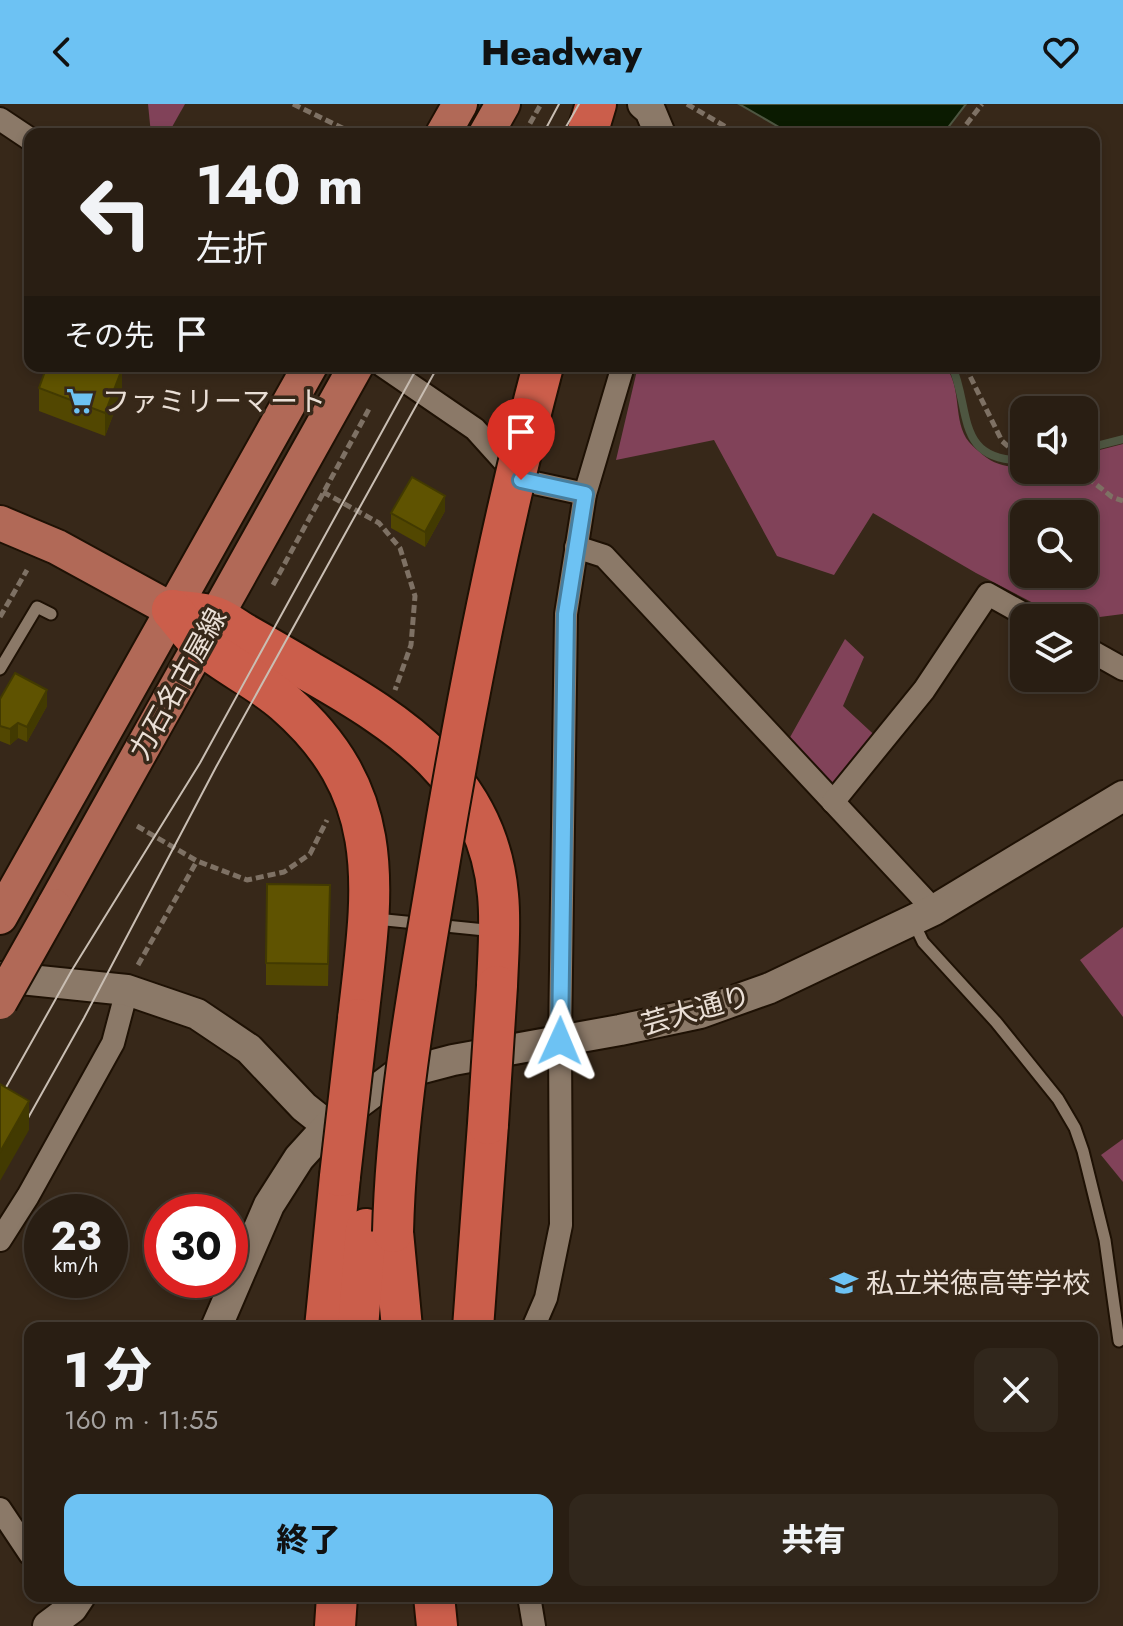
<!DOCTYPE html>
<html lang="ja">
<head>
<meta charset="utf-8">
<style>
	:root { --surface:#291e13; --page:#31271c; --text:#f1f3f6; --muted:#a5a2a0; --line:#453c33; --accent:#6dc2f3 }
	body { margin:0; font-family:Jost,"Noto Sans JP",sans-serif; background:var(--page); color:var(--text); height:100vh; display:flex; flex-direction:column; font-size:30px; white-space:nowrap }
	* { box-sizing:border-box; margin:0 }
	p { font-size:26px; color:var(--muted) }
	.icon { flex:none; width:44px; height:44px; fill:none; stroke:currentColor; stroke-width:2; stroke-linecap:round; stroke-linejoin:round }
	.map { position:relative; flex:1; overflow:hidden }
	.details { position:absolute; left:24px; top:1218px; width:1074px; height:280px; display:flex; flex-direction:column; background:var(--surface); border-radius:16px; box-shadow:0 4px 12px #0003,0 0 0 2px var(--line) }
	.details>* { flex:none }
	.top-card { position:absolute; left:24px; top:24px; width:1076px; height:244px; border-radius:16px; box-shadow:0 4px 12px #0003,0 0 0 2px var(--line); background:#291e13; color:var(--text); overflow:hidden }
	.tools { position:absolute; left:1010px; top:292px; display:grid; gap:16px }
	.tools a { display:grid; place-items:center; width:88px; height:88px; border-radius:16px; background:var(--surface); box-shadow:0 4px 12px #0003,0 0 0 2px var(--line); font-size:40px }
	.speed { position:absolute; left:24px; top:1090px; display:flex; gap:16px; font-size:40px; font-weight:700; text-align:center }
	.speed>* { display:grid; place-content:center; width:104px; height:104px; border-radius:50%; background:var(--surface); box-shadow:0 4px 12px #0003,0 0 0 2px var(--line); line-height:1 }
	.speed small { font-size:20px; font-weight:400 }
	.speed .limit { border:12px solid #d22; background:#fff; color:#111 }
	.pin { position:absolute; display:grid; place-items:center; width:68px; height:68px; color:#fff; margin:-82px -34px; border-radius:50% 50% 50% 0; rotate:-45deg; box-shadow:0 0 8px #0007 }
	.pin .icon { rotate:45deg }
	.me { position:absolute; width:88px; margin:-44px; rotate:1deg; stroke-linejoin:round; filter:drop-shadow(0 0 6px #0008) }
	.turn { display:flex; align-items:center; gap:28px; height:168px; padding:0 40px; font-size:36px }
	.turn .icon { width:104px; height:104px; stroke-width:2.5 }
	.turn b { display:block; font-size:56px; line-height:68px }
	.then { display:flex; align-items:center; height:76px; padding:0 40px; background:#0003; gap:16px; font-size:30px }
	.round { display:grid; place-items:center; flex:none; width:84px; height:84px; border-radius:16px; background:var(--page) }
	.summary { display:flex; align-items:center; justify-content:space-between; height:136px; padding:0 40px }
	h1 { font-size:48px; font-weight:800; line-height:60px }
	.button { display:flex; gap:16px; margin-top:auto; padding:16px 40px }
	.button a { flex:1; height:92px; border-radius:16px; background:var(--accent); color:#111; font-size:32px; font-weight:800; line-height:92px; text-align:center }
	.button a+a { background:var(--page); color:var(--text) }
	header { display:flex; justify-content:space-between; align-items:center; height:104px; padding:0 40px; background:var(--accent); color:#111; font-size:36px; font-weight:800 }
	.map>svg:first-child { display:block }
	.forest { fill:#814259; fill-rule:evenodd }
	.water { fill:#0b1b01; stroke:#4e5641; stroke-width:2 }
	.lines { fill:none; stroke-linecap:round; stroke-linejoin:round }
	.stream { stroke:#4e5641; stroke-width:8 }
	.lane-casing { stroke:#1e1104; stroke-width:15 }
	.street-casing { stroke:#1e1104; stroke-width:26 }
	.secondary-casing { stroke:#1e1104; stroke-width:34 }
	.primary-casing { stroke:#1e1104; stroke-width:38 }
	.highway-casing { stroke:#1e1104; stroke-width:44 }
	.path { stroke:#7e7164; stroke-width:5; stroke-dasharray:8 4; stroke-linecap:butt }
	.lane { stroke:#8b7968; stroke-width:11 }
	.street { stroke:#8b7968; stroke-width:22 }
	.secondary { stroke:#8b7968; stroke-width:30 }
	.primary { stroke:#b16957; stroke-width:34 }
	.highway { stroke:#cb5e4b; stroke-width:40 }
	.tram { stroke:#c9beb3; stroke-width:2 }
	.primary-bridge-casing { stroke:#1e1104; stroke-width:38; stroke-linecap:butt }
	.highway-bridge-casing { stroke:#1e1104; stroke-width:44; stroke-linecap:butt }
	.primary-bridge { stroke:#b16957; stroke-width:34 }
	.highway-bridge { stroke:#cb5e4b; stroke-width:40 }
	.wall { fill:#524701 }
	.shaded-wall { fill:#423a01 }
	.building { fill:#5f5301; stroke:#423a01; stroke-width:2 }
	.route-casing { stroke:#477e9e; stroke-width:20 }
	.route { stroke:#6dc2f3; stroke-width:14 }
	.labels { text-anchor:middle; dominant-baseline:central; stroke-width:7; stroke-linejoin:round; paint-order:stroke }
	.poi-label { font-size:28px; fill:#eadfd6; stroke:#372819; text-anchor:start }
	.street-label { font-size:28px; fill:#eadfd6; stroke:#372819 }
</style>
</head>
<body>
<header><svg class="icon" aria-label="back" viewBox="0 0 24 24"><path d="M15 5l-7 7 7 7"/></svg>Headway<svg class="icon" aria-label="heart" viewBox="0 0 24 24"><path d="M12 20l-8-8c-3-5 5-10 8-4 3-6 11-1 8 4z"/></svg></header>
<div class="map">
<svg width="1123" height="1522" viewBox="0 0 1123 1522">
	<rect width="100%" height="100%" fill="#372819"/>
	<!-- forest -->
	<g class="forest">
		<path d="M 148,0 L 185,0 L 168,30 L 151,30 Z"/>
		<path d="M 638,262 L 945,262 C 963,284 952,317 969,338 C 973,343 979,347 983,351 C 995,361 1009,364 1024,362 L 1024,366 L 1084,366 L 1084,350 L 1123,340 L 1123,510 L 1084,515 L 1062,514 L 976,469 L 873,409 L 834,471 L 777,452 L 714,336 L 616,356 ZM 1024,410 L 1084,410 L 1084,470 L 1024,470 Z"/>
		<path d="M 845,535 L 864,553 L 843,602 L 882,638 L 833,698 L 784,644 Z"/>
		<path d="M 1123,823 L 1123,913 L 1080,856 Z"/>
		<path d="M 1123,1035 L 1123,1078 L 1101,1051 Z"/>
	</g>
	<!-- water -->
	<path class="water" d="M 739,0 L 966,0 L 943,30 L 791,30 Z"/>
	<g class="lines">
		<!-- stream -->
		<g class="stream">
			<path d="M 952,262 C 971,305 955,358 1024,356"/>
			<path d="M 1084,345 L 1123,335"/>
		</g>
		<!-- lane casing -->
		<g class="lane-casing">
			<g id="lane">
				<path d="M 0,565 L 37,503 L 51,510"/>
				<path d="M 376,815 L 495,827"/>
				<path d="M 913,817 L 923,838 L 996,918 L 1058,995 L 1075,1024 L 1083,1047 L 1105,1136 L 1119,1237"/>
			</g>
		</g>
		<!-- street casing -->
		<g class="street-casing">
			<g id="street">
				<path d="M 0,15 L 30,35"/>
				<path d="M 383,262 L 475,325 L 521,376 L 585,390"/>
				<path d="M 576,443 L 604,452 L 934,806"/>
				<path d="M 1084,543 L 1123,565"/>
				<path d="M 833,698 L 924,586 L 988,490 L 1031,514"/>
				<path d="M 0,1136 L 28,1092 L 113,939 L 127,886"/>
				<path d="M 533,1224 L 546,1194 L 561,1121 L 560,937 L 566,510 L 585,390 L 623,262"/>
				<path d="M 0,1405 L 30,1450"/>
				<path d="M 529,1492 L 534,1522"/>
			</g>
		</g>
		<!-- secondary casing -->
		<g class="secondary-casing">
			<g id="secondary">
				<path d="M 643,0 L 650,6 L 660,30"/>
				<path d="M 0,873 L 127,886 L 197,910 L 249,945 L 304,1003 L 328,1022"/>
				<path d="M 216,1224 L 269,1101 L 299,1054 L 328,1022 L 396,971 L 453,956 L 620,926 L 700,909 L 770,884 L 934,806 L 1123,692"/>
				<path d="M 48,1522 L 72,1504 L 80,1492"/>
			</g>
		</g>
		<!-- primary casing -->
		<g class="primary-casing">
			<g id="primary">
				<path d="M 443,30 L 460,0"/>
				<path d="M 486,30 L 503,0"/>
				<path d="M 0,419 L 57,443 L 172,506"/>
				<path d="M 54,802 L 356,262"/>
				<path d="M 0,813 L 310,262"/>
			</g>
		</g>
		<!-- highway casing -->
		<g class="highway-casing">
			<g id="highway">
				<path d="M 587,30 L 596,0"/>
				<path d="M 172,506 C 186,508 202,508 215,513 C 224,516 233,523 241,528 C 264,541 287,554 310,568 C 401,620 488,675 498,791 C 501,821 498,852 497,882"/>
				<path d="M 172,506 C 181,517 190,529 200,539 C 225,561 259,576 285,599 C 392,692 372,790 358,915"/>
				<path d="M 393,1128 L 402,1224"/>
				<path d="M 325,1224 L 340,1072"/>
				<path d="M 358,1224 L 366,1125"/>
				<path d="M 473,1224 L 488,1020"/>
				<path d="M 434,1492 L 437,1522"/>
				<path d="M 335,1522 L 337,1492"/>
			</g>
		</g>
		<!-- path -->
		<g class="path">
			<path d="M 293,0 L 355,30"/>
			<path d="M 687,0 L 738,30"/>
			<path d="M 524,30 L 541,0"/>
			<path d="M 959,30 L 982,0"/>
			<path d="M 965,262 L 1002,337 L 1010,344 L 1024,347"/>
			<path d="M 1078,366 L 1112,393 L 1123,397"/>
			<path d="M 323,388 L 379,419 L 400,444 L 415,492 L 411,541 L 395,586"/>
			<path d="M 273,481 L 369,305"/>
			<path d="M 0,513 L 27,466"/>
			<path d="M 137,722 L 197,757 L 247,776 L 284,768 L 310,750 L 327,716"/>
			<path d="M 138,861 L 197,757"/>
		</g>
		<!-- lane -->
		<use href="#lane" class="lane"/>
		<!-- street -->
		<use href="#street" class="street"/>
		<!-- secondary -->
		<use href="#secondary" class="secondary"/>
		<!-- primary -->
		<use href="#primary" class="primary"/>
		<!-- highway -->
		<use href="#highway" class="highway"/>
		<!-- tram -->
		<g class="tram">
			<path d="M 543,30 L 559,0"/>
			<path d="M 562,30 L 579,0"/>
			<path d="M 0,994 L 72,866 L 200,659 L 418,262"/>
			<path d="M 0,1064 L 84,914 L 216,663 L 438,262"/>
		</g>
		<!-- primary-bridge casing -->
		<g class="primary-bridge-casing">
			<path id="primary-bridge" d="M 0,898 L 54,802"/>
		</g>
		<!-- highway-bridge casing -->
		<g class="highway-bridge-casing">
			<g id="highway-bridge">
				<path d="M 488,1020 L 497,882"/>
				<path d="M 340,1072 L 358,915"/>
				<path d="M 393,1128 C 396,1007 418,886 438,767 C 466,597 499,428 543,262"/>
			</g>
		</g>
		<!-- primary-bridge -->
		<use href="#primary-bridge" class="primary-bridge"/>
		<!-- highway-bridge -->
		<use href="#highway-bridge" class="highway-bridge"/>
	</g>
	<!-- wall -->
	<g class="wall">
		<path d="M 39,284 L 122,288 L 105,332 L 39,307 Z"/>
		<path d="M 445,407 L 425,443 L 391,424 L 391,409 Z"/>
		<path d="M 0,595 L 47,602 L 27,638 L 18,634 L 10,641 L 0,637 Z"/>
		<path d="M 330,781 L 328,882 L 266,881 L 266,859 Z"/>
	</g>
	<!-- shaded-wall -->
	<g class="shaded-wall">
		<path d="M 122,265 L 122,288 L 105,332 L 105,309 Z"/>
		<path d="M 445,392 L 445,407 L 425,443 L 425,428 Z"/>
		<path d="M 47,586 L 47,602 L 27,638 L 27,623 Z"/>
		<path d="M 18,619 L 18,634 L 10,641 L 10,625 Z"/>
		<path d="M 29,997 L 29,1026 L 0,1077 L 0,1048 Z"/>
	</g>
	<!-- building -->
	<g class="building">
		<path d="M 47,262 L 114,262 L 122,265 L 105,309 L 39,284 Z"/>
		<path d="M 412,373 L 445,392 L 425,428 L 391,409 Z"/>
		<path d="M 15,569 L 47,586 L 27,623 L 18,619 L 10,625 L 0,622 L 0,595 Z"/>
		<path d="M 267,780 L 330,781 L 328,860 L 266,859 Z"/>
		<path d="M 0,980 L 29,997 L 0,1048 Z"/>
	</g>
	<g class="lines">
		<!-- route casing -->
		<g class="route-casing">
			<path id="route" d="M 521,376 L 585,390 L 566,510 L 560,937"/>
		</g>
		<!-- route -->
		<use href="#route" class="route"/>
	</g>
	<!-- icons -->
	<defs>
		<g id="supermarket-bare" transform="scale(2.16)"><path d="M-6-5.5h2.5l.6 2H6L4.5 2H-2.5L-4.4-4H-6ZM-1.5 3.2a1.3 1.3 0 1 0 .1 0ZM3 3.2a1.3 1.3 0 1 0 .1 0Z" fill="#6dc2f3" stroke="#372819" stroke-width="2.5" paint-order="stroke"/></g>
		<g id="school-bare" transform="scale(2.16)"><path d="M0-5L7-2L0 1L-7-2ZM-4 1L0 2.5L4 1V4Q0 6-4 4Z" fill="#6dc2f3" stroke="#372819" stroke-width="2.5" paint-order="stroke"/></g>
	</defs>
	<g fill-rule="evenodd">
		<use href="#supermarket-bare" x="80" y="297"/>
		<use href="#school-bare" x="844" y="1179"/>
	</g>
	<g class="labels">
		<!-- poi labels -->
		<g class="poi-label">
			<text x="102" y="297">ファミリーマート</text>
			<text x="866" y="1179">私立栄徳高等学校</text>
		</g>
		<!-- street labels -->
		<g class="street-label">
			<text transform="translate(178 580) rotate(-61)">力石名古屋線</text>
			<text transform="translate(696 906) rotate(-16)">芸大通り</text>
		</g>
	</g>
</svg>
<div class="tools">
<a><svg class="icon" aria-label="sound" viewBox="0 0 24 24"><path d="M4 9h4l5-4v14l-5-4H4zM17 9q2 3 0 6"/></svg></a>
<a><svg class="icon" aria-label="search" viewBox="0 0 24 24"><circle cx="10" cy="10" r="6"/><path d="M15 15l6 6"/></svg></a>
<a><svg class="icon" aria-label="layers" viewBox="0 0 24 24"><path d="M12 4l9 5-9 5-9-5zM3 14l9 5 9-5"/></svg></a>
</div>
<div class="speed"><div>23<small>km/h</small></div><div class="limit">30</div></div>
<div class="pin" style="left:521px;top:376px;background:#d93025"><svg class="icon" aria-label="arrive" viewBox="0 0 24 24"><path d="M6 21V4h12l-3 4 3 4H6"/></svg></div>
<svg class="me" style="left:560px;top:937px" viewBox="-20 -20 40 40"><path d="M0-17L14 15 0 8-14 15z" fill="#6dc2f3" stroke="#fff" stroke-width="4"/></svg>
<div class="top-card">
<div class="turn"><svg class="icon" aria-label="left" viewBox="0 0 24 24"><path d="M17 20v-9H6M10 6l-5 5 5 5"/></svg><div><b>140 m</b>左折</div></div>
<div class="then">その先<svg class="icon" aria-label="arrive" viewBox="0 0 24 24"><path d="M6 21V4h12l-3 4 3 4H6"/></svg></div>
</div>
<section class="details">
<div class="summary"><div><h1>1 分</h1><p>160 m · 11:55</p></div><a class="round"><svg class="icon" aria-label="close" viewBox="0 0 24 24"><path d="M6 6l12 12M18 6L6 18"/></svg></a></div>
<div class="button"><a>終了</a><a>共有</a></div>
</section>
</div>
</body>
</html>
